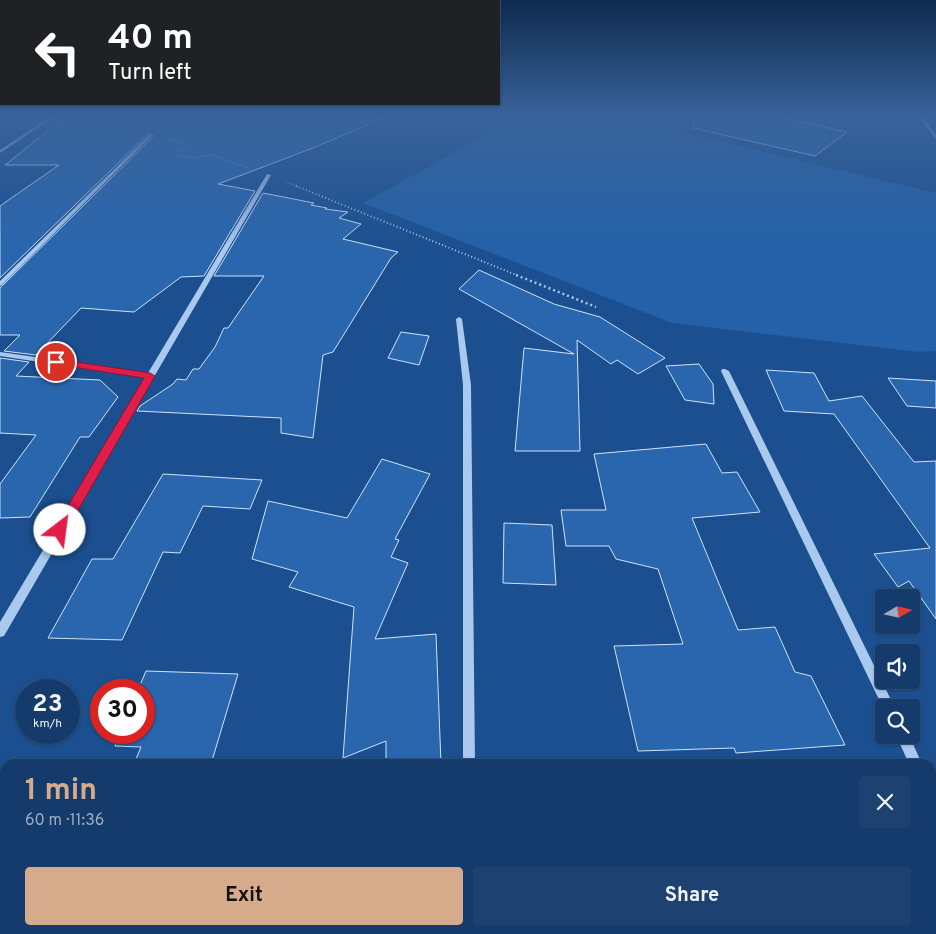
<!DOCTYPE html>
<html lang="en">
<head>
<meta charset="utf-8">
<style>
	:root { --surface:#143b6b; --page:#1d4271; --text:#f1f3f6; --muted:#9dadc1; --line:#33557e; --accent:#d6ab8b }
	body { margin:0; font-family:Overpass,sans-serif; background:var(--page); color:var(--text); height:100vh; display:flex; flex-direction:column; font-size:19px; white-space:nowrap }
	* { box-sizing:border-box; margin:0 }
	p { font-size:16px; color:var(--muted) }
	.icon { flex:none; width:28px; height:28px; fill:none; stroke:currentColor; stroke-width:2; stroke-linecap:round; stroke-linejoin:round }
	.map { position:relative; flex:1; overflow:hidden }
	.drawer { position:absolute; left:0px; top:759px; width:936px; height:176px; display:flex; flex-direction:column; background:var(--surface); border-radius:15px 15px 0 0; box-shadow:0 1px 4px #0004,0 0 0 1px var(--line) }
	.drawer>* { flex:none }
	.hud { position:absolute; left:0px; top:0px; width:500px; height:105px; box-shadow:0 1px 4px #0004,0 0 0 1px var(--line); background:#202124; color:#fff; overflow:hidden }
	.needle { width:32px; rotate:81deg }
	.controls { position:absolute; left:875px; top:589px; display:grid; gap:10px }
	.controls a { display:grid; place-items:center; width:45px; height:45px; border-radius:5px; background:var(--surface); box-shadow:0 1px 4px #0004,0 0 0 1px var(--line); font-size:25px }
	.speed { position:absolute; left:15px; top:679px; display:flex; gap:10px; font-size:25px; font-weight:700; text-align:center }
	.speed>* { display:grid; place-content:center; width:65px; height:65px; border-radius:50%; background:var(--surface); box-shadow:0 1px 4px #0004,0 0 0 1px var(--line); line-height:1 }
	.speed small { font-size:12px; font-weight:400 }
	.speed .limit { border:8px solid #d22; background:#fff; color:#111 }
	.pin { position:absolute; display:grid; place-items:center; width:42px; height:42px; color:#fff; margin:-21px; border:2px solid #fff; border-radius:50%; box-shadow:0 1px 5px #0007 }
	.me { position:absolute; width:55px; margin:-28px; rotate:30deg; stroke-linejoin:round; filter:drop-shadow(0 0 4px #0008) }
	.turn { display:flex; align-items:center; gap:18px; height:105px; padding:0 25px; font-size:22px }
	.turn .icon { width:65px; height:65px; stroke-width:2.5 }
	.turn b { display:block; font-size:35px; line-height:42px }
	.round { display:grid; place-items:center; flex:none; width:52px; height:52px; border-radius:5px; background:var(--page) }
	.summary { display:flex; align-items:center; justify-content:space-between; height:85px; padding:0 25px }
	h1 { font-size:30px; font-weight:700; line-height:38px; color:var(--accent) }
	.primary-button { display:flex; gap:10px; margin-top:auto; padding:10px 25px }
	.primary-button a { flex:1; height:58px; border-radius:5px; background:var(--accent); color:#111; font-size:20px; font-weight:700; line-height:58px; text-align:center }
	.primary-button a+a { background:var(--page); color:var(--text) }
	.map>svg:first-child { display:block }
	.green { fill:#2461a8 }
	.building { fill:#2a66ad; stroke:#cfe3fa }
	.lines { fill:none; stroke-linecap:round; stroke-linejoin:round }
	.path-far2 { stroke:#a9c9ee; stroke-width:1; stroke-dasharray:1 2; stroke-linecap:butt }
	.path-far1 { stroke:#a9c9ee; stroke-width:2; stroke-dasharray:1 2.5; stroke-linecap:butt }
	.path { stroke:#a9c9ee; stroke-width:2.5; stroke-dasharray:2 3; stroke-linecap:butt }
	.minor { fill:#a9c9ee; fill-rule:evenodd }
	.route { fill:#e11d48; stroke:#92132f }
</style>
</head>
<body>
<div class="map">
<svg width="936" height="934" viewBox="0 0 936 934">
	<rect width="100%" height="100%" fill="#1b4f8f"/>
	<!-- green -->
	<path class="green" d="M 439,117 L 624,117 L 685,133 L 936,193 L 936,351 L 918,352 L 672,323 L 363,203 L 493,131 Z"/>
	<!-- building -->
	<g class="building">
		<path d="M 65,117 L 386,117 L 313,148 L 218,184 L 255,191 L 204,276 L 181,277 L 134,312 L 81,308 L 36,355 L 4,351 L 20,335 L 0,335 L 0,288 L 154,136 L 148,134 L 0,278 L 0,206 L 59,165 L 5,165 Z"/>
		<path d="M 694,117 L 779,117 L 847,132 L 815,156 L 693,128 Z"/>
		<path d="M 263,193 L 314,203 L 311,205 L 327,208 L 325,209 L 348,212 L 339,218 L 361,224 L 343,239 L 398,252 L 391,258 L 333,352 L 323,355 L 313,438 L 281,433 L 281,418 L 137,411 L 140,406 L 173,384 L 177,379 L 186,380 L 193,369 L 199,369 L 215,347 L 224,328 L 228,328 L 264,276 L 214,276 Z"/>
		<path d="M 479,270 L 554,304 L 600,317 L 665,358 L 638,374 L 617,360 L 611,364 L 577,340 L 580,451 L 515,451 L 524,348 L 574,354 L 459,289 Z"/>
		<path d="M 401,332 L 429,336 L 419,365 L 388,358 Z"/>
		<path d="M 0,358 L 29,362 L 16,376 L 100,380 L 118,397 L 89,437 L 80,437 L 30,517 L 0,518 L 0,484 L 36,435 L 0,433 Z"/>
		<path d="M 699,364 L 713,384 L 714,404 L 685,400 L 666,366 Z"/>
		<path d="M 766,370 L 814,373 L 829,401 L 862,396 L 914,462 L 936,461 L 936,619 L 909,581 L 898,587 L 874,554 L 930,548 L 834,414 L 784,411 Z"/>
		<path d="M 888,378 L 936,381 L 936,408 L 907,406 Z"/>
		<path d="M 706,444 L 722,473 L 737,472 L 760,512 L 692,518 L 738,630 L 775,627 L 795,672 L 811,676 L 845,745 L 736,753 L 734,748 L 638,751 L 614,646 L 683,644 L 658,569 L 616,559 L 609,546 L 566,546 L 561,510 L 606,510 L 594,454 Z"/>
		<path d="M 382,459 L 430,474 L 395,539 L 399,540 L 391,557 L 408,563 L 375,639 L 436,634 L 441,764 L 386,764 L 386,741 L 343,758 L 354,607 L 289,587 L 298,572 L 252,559 L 268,501 L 347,518 Z"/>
		<path d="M 163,474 L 262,480 L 250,509 L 203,506 L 180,553 L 163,552 L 122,640 L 48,638 L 92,559 L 113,559 Z"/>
		<path d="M 504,523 L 552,525 L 556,585 L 503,583 Z"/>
		<path d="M 146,671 L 238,674 L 211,764 L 134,764 L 141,747 L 115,746 L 121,732 L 144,732 L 144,690 L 138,690 Z"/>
	</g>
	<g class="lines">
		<!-- path-far2 -->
		<g class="path-far2">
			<path d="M 133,117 L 141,122"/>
			<path d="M 168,140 L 189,144 L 175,155 L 192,158 L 212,155 L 249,168"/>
			<path d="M 286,182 L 299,187"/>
		</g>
		<!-- path-far1 -->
		<path class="path-far1" d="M 296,186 L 519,276"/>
		<!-- path -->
		<path class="path" d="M 516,275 L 596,307"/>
		<!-- minor -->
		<g class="minor">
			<path d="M 50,117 L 54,117 L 0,153 L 0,150 Z"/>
			<path d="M 919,117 L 923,117 L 936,135 L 936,139 Z"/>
			<path d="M 149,135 L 152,136 L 2,285 L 0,286 L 0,281 Z"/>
			<path d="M 267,174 L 271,175 L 4,636 L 0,637 L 0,622 L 146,378 L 0,356 L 0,352 L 148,373 Z"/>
			<path d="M 459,317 L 462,319 L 471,385 L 475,764 L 463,764 L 463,385 L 456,319 Z"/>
			<path d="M 722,369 L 725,369 L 729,371 L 895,708 L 884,708 L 884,710 L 721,371 Z"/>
			<path d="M 896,735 L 909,735 L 922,764 L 909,764 Z"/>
			<rect x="931" y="769" width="5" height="14"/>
			<path d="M 931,787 L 936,790 L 936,810 L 931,808 Z"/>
			<rect x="0" y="811" width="5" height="14"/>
			<rect x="459" y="930" width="16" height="4"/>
		</g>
	</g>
	<!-- sky -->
	<linearGradient id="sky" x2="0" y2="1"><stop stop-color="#0f2b4f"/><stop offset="0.47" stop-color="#39639b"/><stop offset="1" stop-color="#39639b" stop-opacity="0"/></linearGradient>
	<rect width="936" height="248" fill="url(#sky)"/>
	<!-- route -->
	<path class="route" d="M 56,359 L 150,373 L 155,376 L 65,533 L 60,535 L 56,533 L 54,530 L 56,526 L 144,378 L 53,364 L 53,360 Z"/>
</svg>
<div class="controls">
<a><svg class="needle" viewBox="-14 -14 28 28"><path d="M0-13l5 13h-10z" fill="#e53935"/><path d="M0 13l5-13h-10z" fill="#9dadc1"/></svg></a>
<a><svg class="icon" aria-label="sound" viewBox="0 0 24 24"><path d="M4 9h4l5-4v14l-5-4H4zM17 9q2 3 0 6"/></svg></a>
<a><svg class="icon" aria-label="search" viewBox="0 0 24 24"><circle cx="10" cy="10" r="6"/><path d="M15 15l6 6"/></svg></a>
</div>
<div class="speed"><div>23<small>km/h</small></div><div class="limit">30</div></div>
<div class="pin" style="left:56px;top:362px;background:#d93025"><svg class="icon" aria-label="arrive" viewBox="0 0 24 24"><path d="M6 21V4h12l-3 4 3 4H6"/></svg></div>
<svg class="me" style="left:60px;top:530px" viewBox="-20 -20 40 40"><circle r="19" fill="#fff"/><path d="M0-13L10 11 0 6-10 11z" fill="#e11d48"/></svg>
<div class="hud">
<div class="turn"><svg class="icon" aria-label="left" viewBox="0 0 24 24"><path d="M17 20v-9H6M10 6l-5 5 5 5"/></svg><div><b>40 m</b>Turn left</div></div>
</div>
<section class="drawer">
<div class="summary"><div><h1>1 min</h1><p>60 m · 11:36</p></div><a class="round"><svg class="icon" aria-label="close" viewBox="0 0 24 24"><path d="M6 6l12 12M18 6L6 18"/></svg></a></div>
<div class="primary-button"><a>Exit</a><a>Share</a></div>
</section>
</div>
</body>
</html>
